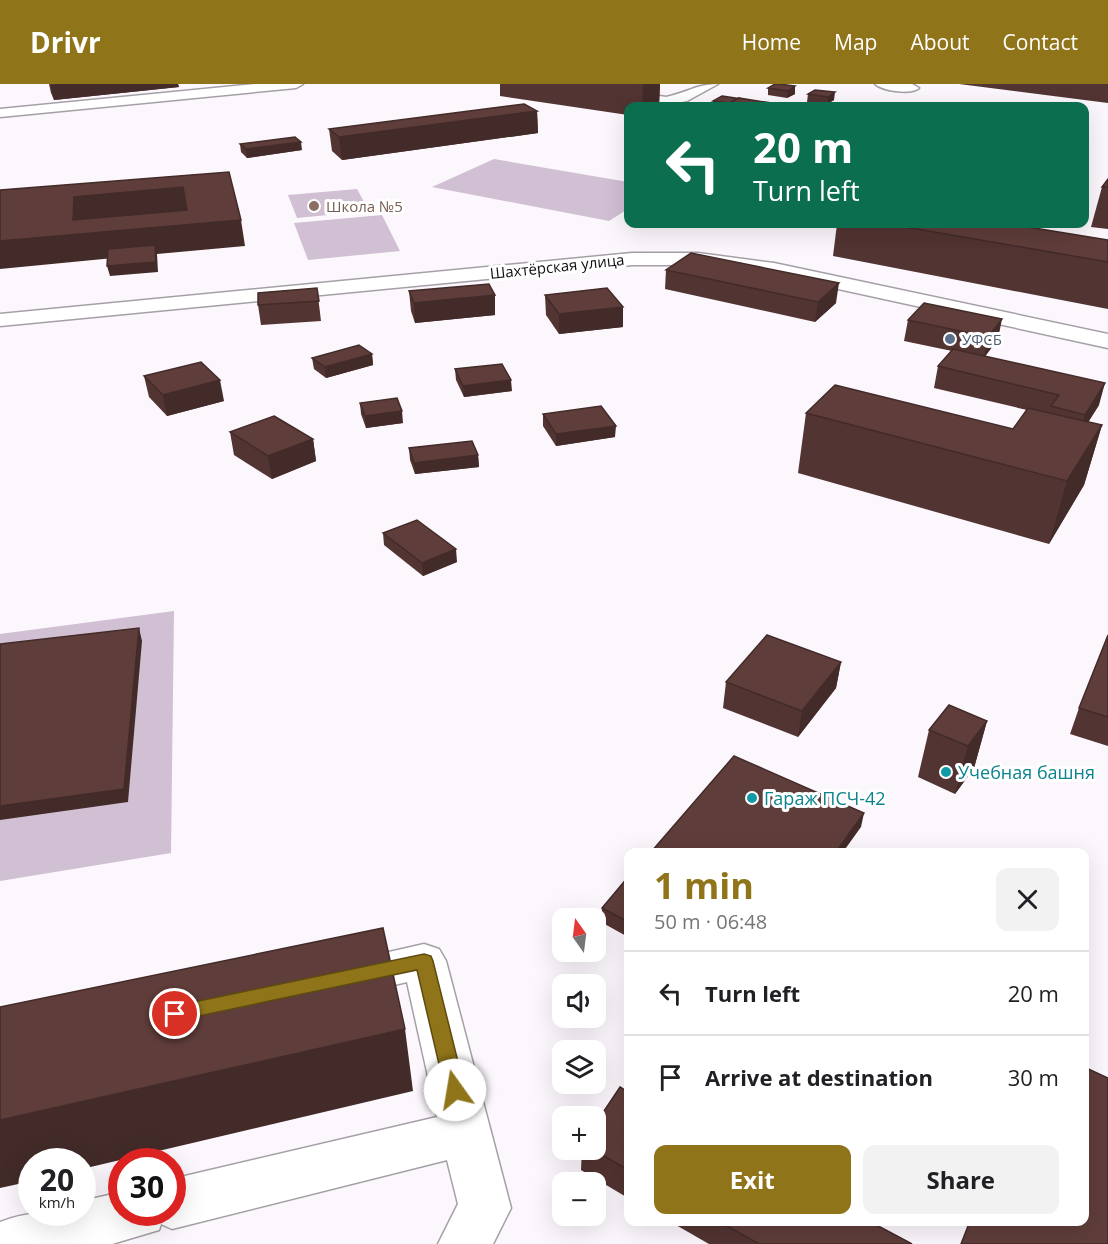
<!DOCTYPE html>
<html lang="en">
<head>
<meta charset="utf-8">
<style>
	:root { --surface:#fff; --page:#f2f2f2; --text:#202124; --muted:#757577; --line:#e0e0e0; --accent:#8f7419 }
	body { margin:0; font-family:"Open Sans",sans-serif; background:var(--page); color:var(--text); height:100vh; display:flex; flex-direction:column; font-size:22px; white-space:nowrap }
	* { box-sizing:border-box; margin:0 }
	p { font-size:20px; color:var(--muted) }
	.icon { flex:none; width:33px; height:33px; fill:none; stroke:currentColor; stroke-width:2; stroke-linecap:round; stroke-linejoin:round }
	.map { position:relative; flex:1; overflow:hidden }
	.drawer { position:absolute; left:624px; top:764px; width:465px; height:378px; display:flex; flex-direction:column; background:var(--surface); border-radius:12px; box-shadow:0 6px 24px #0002 }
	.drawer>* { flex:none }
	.guide { position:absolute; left:624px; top:18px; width:465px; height:126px; border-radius:12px; box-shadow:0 6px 24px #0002; background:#0b6e4f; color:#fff; overflow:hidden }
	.needle { width:39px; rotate:346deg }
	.controls { position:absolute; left:552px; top:824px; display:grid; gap:12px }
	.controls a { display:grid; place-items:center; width:54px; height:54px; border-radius:12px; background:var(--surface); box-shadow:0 6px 24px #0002; font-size:30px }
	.speed { position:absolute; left:18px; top:1064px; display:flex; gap:12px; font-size:30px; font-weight:700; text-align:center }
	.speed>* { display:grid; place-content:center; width:78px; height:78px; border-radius:50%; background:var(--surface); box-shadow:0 6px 24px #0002; line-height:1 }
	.speed small { font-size:15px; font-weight:400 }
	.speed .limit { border:9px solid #d22; background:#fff; color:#111 }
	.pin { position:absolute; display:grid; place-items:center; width:51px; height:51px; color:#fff; margin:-26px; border:3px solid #fff; border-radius:50%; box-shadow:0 2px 6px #0007 }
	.me { position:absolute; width:66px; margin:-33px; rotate:347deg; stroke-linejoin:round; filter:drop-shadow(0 0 4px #0008) }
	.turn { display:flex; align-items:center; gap:21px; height:126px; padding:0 30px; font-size:27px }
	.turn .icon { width:78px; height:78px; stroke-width:2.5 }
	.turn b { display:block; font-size:42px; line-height:51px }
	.round { display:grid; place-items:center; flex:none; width:63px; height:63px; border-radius:12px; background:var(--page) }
	.head { display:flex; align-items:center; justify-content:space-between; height:102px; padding:0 30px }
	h1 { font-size:36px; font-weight:700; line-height:45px; color:var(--accent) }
	.button { display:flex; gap:12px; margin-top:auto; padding:12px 30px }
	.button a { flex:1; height:69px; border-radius:12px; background:var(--accent); color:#fff; font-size:24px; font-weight:700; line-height:69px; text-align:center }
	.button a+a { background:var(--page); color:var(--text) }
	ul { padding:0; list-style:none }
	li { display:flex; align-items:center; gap:18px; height:84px; padding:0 30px; border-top:2px solid var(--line) }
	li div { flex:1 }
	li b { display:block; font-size:22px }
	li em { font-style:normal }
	header { display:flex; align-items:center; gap:36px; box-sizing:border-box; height:84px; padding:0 30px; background:var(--accent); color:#fff }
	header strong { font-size:28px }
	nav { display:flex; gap:33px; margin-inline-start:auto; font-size:21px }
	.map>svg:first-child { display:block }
	.green { fill:#d1bfd3 }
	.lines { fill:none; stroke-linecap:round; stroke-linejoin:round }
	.street-casing { stroke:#a5a0a6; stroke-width:3 }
	.secondary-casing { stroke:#a5a0a6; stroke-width:3 }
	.street { fill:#fff; fill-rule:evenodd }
	.secondary { fill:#fff; fill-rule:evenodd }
	.wall { fill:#523432 }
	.shaded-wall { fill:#422b29 }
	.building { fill:#5f3d3a; stroke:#422b29; stroke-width:1.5; fill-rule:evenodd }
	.route { fill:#8f7419; stroke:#5d4b10; stroke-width:1.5 }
	.education-dot { fill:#8d6e63; stroke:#fff; stroke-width:2 }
	.service-dot { fill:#5c6f8a; stroke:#fff; stroke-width:2 }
	.culture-dot { fill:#0f9aa8; stroke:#fff; stroke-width:2 }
	.labels { text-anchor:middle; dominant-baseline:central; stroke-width:6; stroke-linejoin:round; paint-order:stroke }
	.far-education-label { font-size:15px; fill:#785e54; stroke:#fff; text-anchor:start }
	.far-street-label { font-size:15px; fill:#110f12; stroke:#fff }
	.far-service-label { font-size:15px; fill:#4e5e75; stroke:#fff; text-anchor:start }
	.culture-label { font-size:18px; fill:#0d838f; stroke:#fff; text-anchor:start }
</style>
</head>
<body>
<header>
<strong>Drivr</strong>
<nav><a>Home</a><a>Map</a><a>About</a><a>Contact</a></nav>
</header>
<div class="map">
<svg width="1108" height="1160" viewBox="0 0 1108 1160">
	<rect width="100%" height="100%" fill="#fcf6fd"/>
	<!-- green -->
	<g class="green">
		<path d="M 494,75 L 628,98 L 628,125 L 609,137 L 432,103 Z"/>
		<path d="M 357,105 L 369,127 L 297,134 L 288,111 Z"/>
		<path d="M 382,131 L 400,167 L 308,176 L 294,139 Z"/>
		<path d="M 174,527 L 171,769 L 0,797 L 0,550 Z"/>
	</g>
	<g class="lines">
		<!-- street casing -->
		<g class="street-casing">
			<g id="street">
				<path d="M 546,0 L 580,0 L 666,13 C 686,9 697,0 718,0 L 687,17 L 666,21 L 553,4 Z"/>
				<path d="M 875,0 L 912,0 L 919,4 C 911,11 883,7 875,0 Z"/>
				<path d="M 632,169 L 698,169 L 774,179 L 1108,250 L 1108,264 L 774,191 L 698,181 L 632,181 L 0,242 L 0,230 Z"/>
				<path d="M 424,860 L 439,865 L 446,877 L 511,1124 L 493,1160 L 438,1160 L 458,1120 L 447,1076 L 172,1145 L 161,1140 L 159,1146 L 112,1160 L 0,1160 L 0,1138 C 27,1127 54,1128 82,1128 L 82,1117 L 122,1108 L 122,1128 L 172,1128 L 172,1095 L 437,1033 L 407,898 L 347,912 L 332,907 L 325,894 L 332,881 Z"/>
			</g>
		</g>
		<!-- secondary casing -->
		<g class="secondary-casing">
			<path id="secondary" d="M 255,0 L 303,0 L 296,4 L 0,33 L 0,25 Z"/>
		</g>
		<!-- street -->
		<use href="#street" class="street"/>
		<!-- secondary -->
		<use href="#secondary" class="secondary"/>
	</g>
	<!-- wall -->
	<g class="wall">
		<path d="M 49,0 L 178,0 L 179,3 L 54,16 L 51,9 Z"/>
		<path d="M 500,0 L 660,0 L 659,22 L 628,22 L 628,31 L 500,12 Z"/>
		<path d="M 959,0 L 1108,0 L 1108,19 Z"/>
		<path d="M 795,2 L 795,10 L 787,14 L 768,11 L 768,4 Z"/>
		<path d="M 815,6 L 834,16 L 827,20 L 807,18 L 808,10 Z"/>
		<path d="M 713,17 L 787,22 L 713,22 Z"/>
		<path d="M 537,27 L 538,49 L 342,76 L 332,67 L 329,45 Z"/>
		<path d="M 240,60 L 302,66 L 247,74 L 241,68 Z"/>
		<path d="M 1108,95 L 1108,145 L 1091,143 L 1102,103 Z"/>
		<path d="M 837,140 L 1009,140 L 1108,156 L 1108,225 L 833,172 Z"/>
		<path d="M 666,186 L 836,219 L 815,238 L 665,205 Z"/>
		<path d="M 317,204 L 321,237 L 261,241 L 258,221 Z"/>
		<path d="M 409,207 L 495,231 L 415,239 L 411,227 Z"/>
		<path d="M 545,211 L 623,243 L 559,250 L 546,231 Z"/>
		<path d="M 908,236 L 998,255 L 985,272 L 1099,321 L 1088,338 L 1102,341 L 1084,401 L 1049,460 L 798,389 L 806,329 L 1013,345 L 1027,326 L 934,304 L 938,282 L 952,267 L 904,257 Z"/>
		<path d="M 372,270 L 373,281 L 326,294 L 314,285 L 312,274 Z"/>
		<path d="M 455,285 L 512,307 L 464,313 L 456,296 Z"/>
		<path d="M 144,292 L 224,317 L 167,332 L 149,313 Z"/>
		<path d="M 360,319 L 403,339 L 366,344 L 361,330 Z"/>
		<path d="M 543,330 L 615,353 L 556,362 L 543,342 Z"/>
		<path d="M 230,348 L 313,355 L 316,377 L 272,395 L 234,371 Z"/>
		<path d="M 409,364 L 478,371 L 479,383 L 415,390 L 410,376 Z"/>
		<path d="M 383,449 L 457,478 L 423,492 L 384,461 Z"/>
		<path d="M 1108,551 L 1108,662 L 1070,650 L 1079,624 Z"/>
		<path d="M 841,578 L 836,604 L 798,653 L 723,624 L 726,598 Z"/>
		<path d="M 987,637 L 974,684 L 955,710 L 918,693 L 929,646 Z"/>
		<path d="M 628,793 L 628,853 L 601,838 L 602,824 Z"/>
		<path d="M 628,1008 L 628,1114 L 581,1086 L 582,1065 L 596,1065 Z"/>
		<path d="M 669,1137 L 869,1137 L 912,1160 L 709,1160 Z"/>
	</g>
	<!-- shaded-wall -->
	<g class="shaded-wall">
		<path d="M 64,0 L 178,0 L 179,3 L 54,16 L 51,1 Z"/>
		<path d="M 643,0 L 660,0 L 659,22 L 642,22 Z"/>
		<path d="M 795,2 L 795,10 L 787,14 L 788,7 Z"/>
		<path d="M 835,8 L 834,16 L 827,20 L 828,13 Z"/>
		<path d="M 537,27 L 538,49 L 342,76 L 339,53 Z"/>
		<path d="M 301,58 L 302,66 L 247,74 L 246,65 Z"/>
		<path d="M 183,103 L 241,136 L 245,162 L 157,170 L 158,188 L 110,192 L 107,182 L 155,170 L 0,185 L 0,157 L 73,136 L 74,113 Z"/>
		<path d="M 839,199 L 836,219 L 815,238 L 818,218 Z"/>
		<path d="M 495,211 L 495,231 L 415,239 L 414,219 Z"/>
		<path d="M 623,223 L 623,243 L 559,250 L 559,230 Z"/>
		<path d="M 1002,235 L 998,255 L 984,274 L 988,253 Z"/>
		<path d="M 372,270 L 373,281 L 326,294 L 325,283 Z"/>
		<path d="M 220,296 L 224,317 L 167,332 L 163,311 Z"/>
		<path d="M 511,296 L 512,307 L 464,313 L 463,302 Z"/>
		<path d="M 1105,299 L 1099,321 L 1079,353 L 1085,331 Z"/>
		<path d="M 402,327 L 403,339 L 366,344 L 365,332 Z"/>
		<path d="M 1102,341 L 1084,401 L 1049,460 L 1067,397 Z"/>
		<path d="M 616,342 L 615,353 L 556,362 L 556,350 Z"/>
		<path d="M 313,355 L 316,377 L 272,395 L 268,372 Z"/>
		<path d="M 478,371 L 479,383 L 415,390 L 414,379 Z"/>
		<path d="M 456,465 L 457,478 L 423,492 L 422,479 Z"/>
		<path d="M 139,544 L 142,557 L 128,718 L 0,736 L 0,722 Z"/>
		<path d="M 841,578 L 836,604 L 798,653 L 802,627 Z"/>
		<path d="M 987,637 L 974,684 L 955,710 L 968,662 Z"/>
		<path d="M 864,729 L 861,743 L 843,768 L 836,768 Z"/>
		<path d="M 405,945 L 413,1007 L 82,1085 L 82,1077 L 32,1077 L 32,1097 L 0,1104 L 0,1036 Z"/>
	</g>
	<!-- building -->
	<g class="building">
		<path d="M 775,0 L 779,0 L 795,2 L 788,7 L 768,4 Z"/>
		<path d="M 815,6 L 835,8 L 828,13 L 808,10 Z"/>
		<path d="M 722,12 L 742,15 L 739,14 L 730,19 L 713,17 Z"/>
		<path d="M 739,14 L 771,19 L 765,22 L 724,22 Z"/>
		<path d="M 524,20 L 537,27 L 339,53 L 329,45 Z"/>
		<path d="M 771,20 L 787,22 L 771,22 Z"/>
		<path d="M 910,20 L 927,22 L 907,22 Z"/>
		<path d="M 295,53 L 301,58 L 246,65 L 240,60 Z"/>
		<path d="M 229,88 L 241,136 L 0,157 L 0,106 ZM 183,103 L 187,126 L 73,136 L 74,113 Z"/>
		<path d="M 1108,95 L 1108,103 L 1102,103 Z"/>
		<path d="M 888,140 L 1009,140 L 1108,156 L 1108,178 Z"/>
		<path d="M 155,161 L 156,178 L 107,182 L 108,165 Z"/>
		<path d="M 691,169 L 839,199 L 818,218 L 666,186 Z"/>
		<path d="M 489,200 L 495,211 L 414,219 L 409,207 Z"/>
		<path d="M 317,204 L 319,217 L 258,221 L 258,209 Z"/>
		<path d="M 607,204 L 623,223 L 559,230 L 545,211 Z"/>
		<path d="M 924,219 L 1002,235 L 988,253 L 908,236 Z"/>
		<path d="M 359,261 L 372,270 L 325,283 L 312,274 Z"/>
		<path d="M 953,265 L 1105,299 L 1085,331 L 1051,322 L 1059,311 L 938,282 Z"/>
		<path d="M 201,278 L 220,296 L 163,311 L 144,292 Z"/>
		<path d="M 502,280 L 511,296 L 463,302 L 455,285 Z"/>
		<path d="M 835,301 L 1013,345 L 1028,324 L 1102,341 L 1067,397 L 806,329 Z"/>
		<path d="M 397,314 L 402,327 L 365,332 L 360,319 Z"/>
		<path d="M 601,322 L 616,342 L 556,350 L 543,330 Z"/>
		<path d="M 274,332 L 313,355 L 268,372 L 230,348 Z"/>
		<path d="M 472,357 L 478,371 L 414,379 L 409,364 Z"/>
		<path d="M 417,436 L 456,465 L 422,479 L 383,449 Z"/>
		<path d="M 139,544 L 124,705 L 0,722 L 0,560 Z"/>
		<path d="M 767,551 L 841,578 L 802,627 L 726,598 Z"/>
		<path d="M 1108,551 L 1108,633 L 1079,624 Z"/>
		<path d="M 949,621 L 987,637 L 968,662 L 929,646 Z"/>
		<path d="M 734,672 L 864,729 L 836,768 L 651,768 Z"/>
		<path d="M 628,793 L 628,838 L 602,824 Z"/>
		<path d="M 383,844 L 405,945 L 0,1036 L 0,923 Z"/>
		<path d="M 1084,983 L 1108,994 L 1108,1160 L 961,1160 L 970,1137 L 1084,1137 Z"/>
		<path d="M 620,1003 L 628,1008 L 628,1086 L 592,1065 L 596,1065 L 596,1039 Z"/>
		<path d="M 718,1137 L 869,1137 L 912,1160 L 759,1160 Z"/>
	</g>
	<!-- route -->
	<path class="route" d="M 424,870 L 431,872 L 433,877 L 465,1006 L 462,1012 L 455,1015 L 448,1012 L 445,1006 L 417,886 L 175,937 L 169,935 L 166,930 L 169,924 L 175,922 Z"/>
	<!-- markers -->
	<circle class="education-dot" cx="314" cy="122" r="6"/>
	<circle class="service-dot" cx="950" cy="255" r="6"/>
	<g class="culture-dot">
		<circle cx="946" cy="688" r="6"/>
		<circle cx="752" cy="714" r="6"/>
	</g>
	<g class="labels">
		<!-- far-education labels -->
		<g class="far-education-label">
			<text x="326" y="122">Школа №5</text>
		</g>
		<!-- far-street labels -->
		<g class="far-street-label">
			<text transform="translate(557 182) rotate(-6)">Шахтёрская улица</text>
		</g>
		<!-- far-service labels -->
		<g class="far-service-label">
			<text x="962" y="255">УФСБ</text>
		</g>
		<!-- culture labels -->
		<g class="culture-label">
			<text x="958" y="688">Учебная башня</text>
			<text x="764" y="714">Гараж ПСЧ-42</text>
		</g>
	</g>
</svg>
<div class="controls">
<a><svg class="needle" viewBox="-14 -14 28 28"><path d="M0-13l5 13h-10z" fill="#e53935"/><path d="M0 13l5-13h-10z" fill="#757577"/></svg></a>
<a><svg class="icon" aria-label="sound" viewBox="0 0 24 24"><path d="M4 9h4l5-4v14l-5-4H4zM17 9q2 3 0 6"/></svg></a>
<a><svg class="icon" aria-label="layers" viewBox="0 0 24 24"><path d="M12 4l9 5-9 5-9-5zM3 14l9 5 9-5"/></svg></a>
<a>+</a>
<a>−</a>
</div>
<div class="speed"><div>20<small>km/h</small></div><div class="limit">30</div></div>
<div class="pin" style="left:175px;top:930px;background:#d93025"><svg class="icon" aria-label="arrive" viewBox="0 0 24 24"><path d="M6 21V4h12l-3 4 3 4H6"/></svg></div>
<svg class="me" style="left:455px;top:1006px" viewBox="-20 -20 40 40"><circle r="19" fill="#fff"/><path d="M0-13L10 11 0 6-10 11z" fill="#8f7419"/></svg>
<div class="guide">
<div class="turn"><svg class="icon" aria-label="left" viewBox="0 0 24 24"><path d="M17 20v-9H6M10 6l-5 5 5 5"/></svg><div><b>20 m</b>Turn left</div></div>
</div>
<section class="drawer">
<div class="head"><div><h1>1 min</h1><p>50 m · 06:48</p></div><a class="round"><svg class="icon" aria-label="close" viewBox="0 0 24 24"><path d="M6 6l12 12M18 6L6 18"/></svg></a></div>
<ul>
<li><svg class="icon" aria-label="left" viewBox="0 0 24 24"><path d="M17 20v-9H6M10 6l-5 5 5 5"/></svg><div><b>Turn left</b></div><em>20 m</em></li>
<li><svg class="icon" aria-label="arrive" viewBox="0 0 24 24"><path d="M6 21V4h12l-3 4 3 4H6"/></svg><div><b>Arrive at destination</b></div><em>30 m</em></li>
</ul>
<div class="button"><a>Exit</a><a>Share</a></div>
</section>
</div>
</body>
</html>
